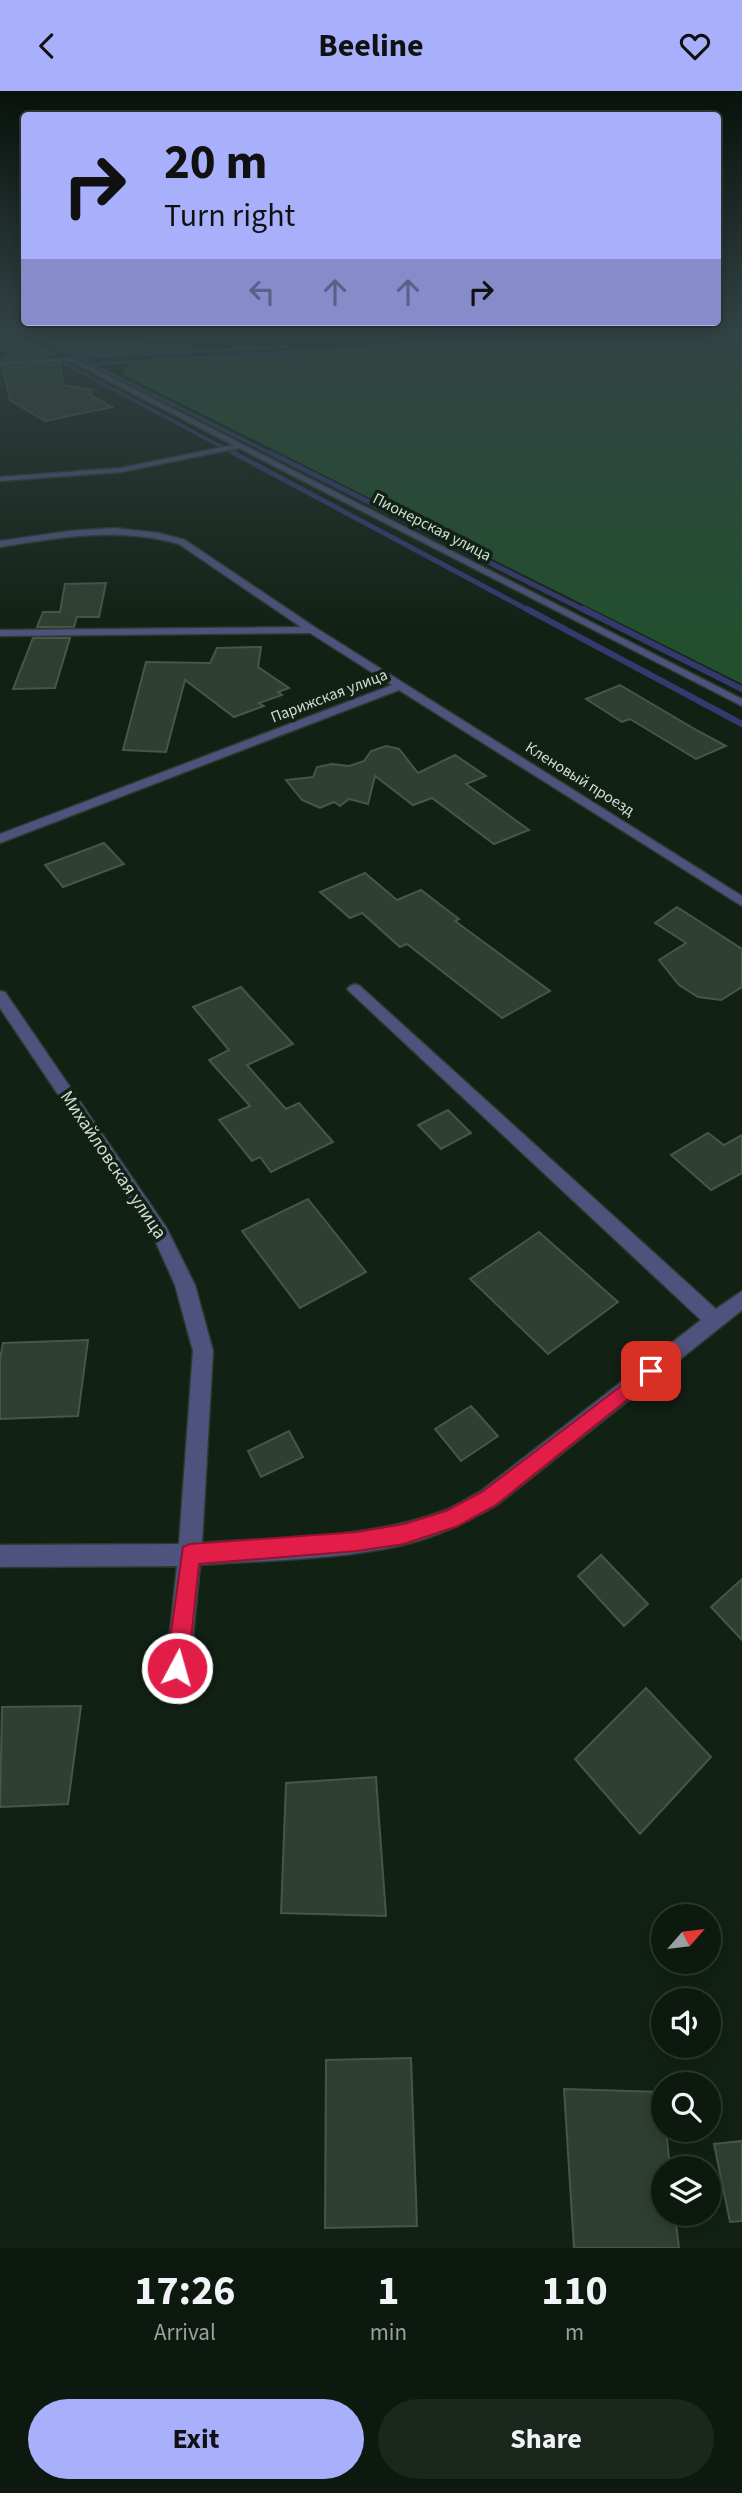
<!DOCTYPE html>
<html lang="en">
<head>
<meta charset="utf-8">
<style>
	:root { --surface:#0d190f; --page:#1b261d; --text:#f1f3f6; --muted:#9aa09e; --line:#2d382f; --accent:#a8b0fc }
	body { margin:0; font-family:"Source Sans 3",sans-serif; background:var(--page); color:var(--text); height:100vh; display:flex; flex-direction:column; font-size:26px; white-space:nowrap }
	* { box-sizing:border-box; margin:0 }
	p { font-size:23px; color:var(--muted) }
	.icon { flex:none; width:38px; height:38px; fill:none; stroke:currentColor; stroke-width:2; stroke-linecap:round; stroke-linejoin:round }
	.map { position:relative; height:2157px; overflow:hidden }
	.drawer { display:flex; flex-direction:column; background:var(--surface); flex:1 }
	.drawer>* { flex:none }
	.hud { position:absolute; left:21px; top:21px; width:700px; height:214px; border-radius:7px; box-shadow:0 4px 18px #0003,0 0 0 2px var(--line); background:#a8b0fc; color:#111; overflow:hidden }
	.needle { width:46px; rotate:62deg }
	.tools { position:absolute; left:651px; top:1813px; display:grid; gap:14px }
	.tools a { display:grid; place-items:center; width:70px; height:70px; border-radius:50%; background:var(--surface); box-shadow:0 4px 18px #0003,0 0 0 2px var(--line); font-size:35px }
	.pin { position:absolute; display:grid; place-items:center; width:60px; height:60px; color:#fff; margin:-30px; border-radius:14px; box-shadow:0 4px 10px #0006 }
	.me { position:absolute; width:77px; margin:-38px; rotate:6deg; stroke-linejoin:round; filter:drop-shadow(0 0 5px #0008) }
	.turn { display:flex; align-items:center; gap:24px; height:147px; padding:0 28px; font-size:32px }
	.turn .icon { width:91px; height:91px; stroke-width:2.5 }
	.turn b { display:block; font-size:49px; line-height:60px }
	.lanes { display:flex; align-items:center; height:66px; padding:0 28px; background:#0003; justify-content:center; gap:35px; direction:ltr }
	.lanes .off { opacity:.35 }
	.eta { display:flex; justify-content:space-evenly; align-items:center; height:119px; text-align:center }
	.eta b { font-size:42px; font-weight:700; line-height:49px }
	.button { display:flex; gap:14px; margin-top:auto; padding:14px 28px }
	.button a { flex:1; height:80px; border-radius:42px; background:var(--accent); color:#111; font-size:28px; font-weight:700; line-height:80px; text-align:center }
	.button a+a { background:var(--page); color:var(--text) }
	header { display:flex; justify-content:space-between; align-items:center; height:91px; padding:0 28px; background:var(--accent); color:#111; font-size:32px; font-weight:700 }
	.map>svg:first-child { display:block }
	.green { fill:#234f2f }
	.forest { fill:#145329 }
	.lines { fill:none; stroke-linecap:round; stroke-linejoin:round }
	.stream-far2 { stroke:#363970; stroke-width:3.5 }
	.stream-far1 { stroke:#363970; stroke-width:5 }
	.stream { stroke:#363970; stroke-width:6 }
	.building { fill:#2f3f32; stroke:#455749; stroke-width:2 }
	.street-casing { stroke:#2c3b2f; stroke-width:3 }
	.street { fill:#4e527c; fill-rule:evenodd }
	.route { fill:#e11d48; stroke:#92132f; stroke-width:2 }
	.labels { text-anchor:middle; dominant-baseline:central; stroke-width:7; stroke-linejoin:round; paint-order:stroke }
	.far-street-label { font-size:16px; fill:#d0dbd2; stroke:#112114 }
	.street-label { font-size:19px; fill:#d0dbd2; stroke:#112114 }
</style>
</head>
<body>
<header><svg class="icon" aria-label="back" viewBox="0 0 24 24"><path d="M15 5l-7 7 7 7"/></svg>Beeline<svg class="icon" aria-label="heart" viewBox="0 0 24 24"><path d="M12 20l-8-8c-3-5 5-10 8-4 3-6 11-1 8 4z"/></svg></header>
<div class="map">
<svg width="742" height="2157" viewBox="0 0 742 2157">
	<rect width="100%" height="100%" fill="#112114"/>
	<!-- green -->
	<g class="green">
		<path d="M 0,239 L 10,239 L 58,264 L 34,267 L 50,268 L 0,272 L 0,268 L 6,265 L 7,261 L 0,257 Z"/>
		<path d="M 18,239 L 170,239 L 143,244 L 151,254 L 179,252 L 176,257 L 181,260 L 75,267 Z"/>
		<path d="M 561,239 L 742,239 L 742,593 L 124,284 L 122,280 L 129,274 L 139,272 L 351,260 Z"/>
	</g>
	<!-- forest -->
	<path class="forest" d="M 170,239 L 460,239 L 350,251 L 338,248 L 308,250 L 272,247 L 261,249 L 250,256 L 240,257 L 220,251 L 193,254 L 191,259 L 176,258 L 180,253 L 176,251 L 144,253 L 148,248 L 142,243 Z"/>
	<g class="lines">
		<!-- stream-far2 -->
		<g class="stream-far2">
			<path d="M 0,239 L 48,264"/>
			<path d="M 25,239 L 37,246"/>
			<path d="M 41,247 L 76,266"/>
			<path d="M 0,254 L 28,269 L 50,268"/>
			<path d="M 72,267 L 287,255"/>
			<path d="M 88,271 L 274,364"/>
			<path d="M 64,272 L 237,364"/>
			<path d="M 93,273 L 350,258 L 537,239"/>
		</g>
		<!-- stream-far1 -->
		<g class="stream-far1">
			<path d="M 234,362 L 530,520"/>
			<path d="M 271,362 L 586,520"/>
		</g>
		<!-- stream -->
		<g class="stream">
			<path d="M 527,518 L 742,633"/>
			<path d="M 583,518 L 742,598"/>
		</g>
	</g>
	<!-- building -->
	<g class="building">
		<path d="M 60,273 L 63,294 L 92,299 L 90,304 L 112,316 L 45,330 L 10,309 L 3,277 Z"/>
		<path d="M 106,492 L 99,526 L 77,526 L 74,536 L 37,536 L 43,521 L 60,521 L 65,493 Z"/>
		<path d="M 33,547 L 70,547 L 55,597 L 13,598 Z"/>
		<path d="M 261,556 L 258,576 L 289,597 L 278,601 L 282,604 L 259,612 L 264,615 L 234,626 L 185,589 L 166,661 L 123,659 L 146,571 L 210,572 L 217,557 Z"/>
		<path d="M 620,594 L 698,640 L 726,655 L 696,668 L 630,628 L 622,631 L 586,608 Z"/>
		<path d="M 386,655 L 399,658 L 418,682 L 455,664 L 486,685 L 466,693 L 529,739 L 494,753 L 432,707 L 413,714 L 375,685 L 368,713 L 349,708 L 340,715 L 334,711 L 320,717 L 302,709 L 286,689 L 313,686 L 317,676 L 332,673 L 349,675 L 364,670 L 371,660 Z"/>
		<path d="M 104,752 L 124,773 L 63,796 L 45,774 Z"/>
		<path d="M 365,782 L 397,809 L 421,799 L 459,828 L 455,830 L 550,900 L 502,927 L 407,853 L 400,856 L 362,822 L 350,827 L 320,801 Z"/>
		<path d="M 677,816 L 742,858 L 742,896 L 721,909 L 698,906 L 679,894 L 659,869 L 686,852 L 655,832 Z"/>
		<path d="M 241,896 L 293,953 L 247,974 L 286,1018 L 299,1012 L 333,1051 L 271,1081 L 260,1066 L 252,1070 L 219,1029 L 250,1015 L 209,969 L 229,959 L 193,916 Z"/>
		<path d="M 448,1019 L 471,1042 L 441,1058 L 418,1034 Z"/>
		<path d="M 708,1042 L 724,1054 L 742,1044 L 742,1082 L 711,1099 L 671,1064 Z"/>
		<path d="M 308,1108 L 366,1181 L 300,1217 L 242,1140 Z"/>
		<path d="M 539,1141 L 618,1211 L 548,1263 L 470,1188 Z"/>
		<path d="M 88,1249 L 78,1325 L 0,1328 L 0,1268 L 3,1252 Z"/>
		<path d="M 471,1315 L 498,1345 L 461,1370 L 435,1338 Z"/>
		<path d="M 289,1340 L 303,1366 L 261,1386 L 248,1360 Z"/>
		<path d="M 601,1464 L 648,1513 L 624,1535 L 578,1485 Z"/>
		<path d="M 742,1488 L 742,1549 L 711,1516 Z"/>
		<path d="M 646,1597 L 711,1666 L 640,1743 L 575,1668 Z"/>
		<path d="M 81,1615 L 68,1713 L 0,1716 L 2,1616 Z"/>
		<path d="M 376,1686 L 386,1825 L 281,1822 L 286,1692 Z"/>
		<path d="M 411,1967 L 417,2135 L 325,2137 L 326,1969 Z"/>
		<path d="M 564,1998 L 662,2001 L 663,2039 L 666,2039 L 670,2077 L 663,2077 L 663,2123 L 675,2123 L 679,2157 L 574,2157 Z"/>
		<path d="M 742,2050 L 742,2130 L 730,2131 L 714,2053 Z"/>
	</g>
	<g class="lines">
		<!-- street casing -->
		<g class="street-casing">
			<g id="street">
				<path d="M 73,267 L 742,608 L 742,615 L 239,357 L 121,381 L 0,390 L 0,386 L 121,377 L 233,354 L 70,270 L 0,275 L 0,271 Z"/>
				<path d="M 114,437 L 159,442 L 185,449 L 316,537 L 742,805 L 742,815 L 399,599 L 0,752 L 0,743 L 392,594 L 310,542 L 0,545 L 0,539 L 301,536 L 179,453 C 118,436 61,446 0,456 L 0,450 L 69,440 Z"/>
				<path d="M 355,893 L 360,895 L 716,1218 L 742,1200 L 742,1219 L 497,1414 C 467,1431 437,1446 403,1454 C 338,1469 267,1469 200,1474 L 190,1577 L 187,1586 L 178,1589 L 169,1586 L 166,1577 L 177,1475 L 0,1476 L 0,1454 L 179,1453 L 193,1260 L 175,1194 L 153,1145 L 0,917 L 0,900 L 5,901 L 166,1136 L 195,1194 L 213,1260 L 202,1452 C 281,1446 368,1448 443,1420 C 456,1415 469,1406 481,1400 L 701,1229 L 350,901 L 347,898 L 350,895 Z"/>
			</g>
		</g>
		<!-- street -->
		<use href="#street" class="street"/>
	</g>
	<!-- sky -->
	<linearGradient id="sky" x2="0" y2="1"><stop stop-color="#09120b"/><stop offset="0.44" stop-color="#324345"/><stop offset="1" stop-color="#324345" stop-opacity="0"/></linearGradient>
	<rect width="742" height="541" fill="url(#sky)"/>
	<!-- route -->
	<path class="route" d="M 651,1272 L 657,1274 L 660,1280 L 657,1285 L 496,1414 L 458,1435 L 404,1453 L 357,1460 L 199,1473 L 188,1577 L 185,1585 L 177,1588 L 170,1585 L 166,1577 L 183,1456 L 190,1453 L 357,1441 L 404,1433 L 446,1420 L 482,1401 Z"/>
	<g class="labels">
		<!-- far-street labels -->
		<g class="far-street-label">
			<text transform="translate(432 436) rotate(27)">Пионерская улица</text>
			<text transform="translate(329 605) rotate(-21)">Парижская улица</text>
			<text transform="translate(580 688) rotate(32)">Кленовый проезд</text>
		</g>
		<!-- street labels -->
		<g class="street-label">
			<text transform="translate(113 1074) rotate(56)">Михайловская улица</text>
		</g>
	</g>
</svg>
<div class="tools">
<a><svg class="needle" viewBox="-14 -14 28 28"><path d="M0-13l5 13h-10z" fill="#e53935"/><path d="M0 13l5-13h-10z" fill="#9aa09e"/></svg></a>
<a><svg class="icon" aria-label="sound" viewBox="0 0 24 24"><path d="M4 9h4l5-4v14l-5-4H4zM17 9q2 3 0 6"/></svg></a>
<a><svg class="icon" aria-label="search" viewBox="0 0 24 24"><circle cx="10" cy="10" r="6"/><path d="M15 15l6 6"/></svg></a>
<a><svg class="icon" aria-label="layers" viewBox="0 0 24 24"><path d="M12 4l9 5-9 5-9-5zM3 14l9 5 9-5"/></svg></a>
</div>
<div class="pin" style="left:651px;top:1280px;background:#d93025"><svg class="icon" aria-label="arrive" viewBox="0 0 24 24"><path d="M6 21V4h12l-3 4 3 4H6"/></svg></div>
<svg class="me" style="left:177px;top:1577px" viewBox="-20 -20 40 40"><circle r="17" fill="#e11d48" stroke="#fff" stroke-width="3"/><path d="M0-11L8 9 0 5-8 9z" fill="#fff"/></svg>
<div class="hud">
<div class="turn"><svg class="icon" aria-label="right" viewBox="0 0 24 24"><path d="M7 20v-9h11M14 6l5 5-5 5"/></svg><div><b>20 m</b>Turn right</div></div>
<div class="lanes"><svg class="icon off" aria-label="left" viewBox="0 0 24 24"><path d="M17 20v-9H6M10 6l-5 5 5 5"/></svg><svg class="icon off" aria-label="ahead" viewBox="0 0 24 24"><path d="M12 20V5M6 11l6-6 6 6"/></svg><svg class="icon off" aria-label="ahead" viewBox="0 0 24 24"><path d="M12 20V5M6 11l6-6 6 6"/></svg><svg class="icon" aria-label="right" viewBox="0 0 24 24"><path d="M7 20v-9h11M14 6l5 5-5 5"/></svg></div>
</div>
</div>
<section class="drawer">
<div class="eta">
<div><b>17:26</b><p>Arrival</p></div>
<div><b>1</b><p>min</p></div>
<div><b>110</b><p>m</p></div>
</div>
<div class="button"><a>Exit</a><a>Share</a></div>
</section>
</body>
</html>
